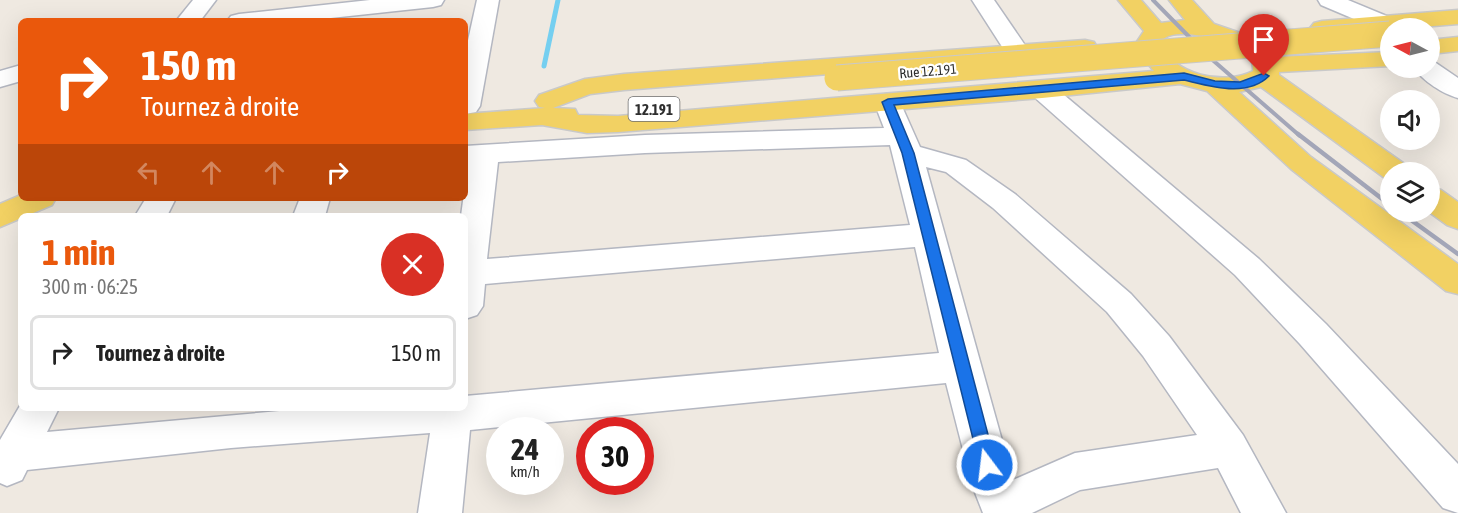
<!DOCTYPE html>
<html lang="fr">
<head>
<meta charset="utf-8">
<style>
	:root { --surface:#fff; --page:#f6f6f6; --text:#222; --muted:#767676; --line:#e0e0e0; --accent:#ea580c }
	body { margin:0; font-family:"Asap Condensed",sans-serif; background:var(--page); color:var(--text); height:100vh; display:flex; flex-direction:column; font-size:22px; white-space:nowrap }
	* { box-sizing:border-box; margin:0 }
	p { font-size:20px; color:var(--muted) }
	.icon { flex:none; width:33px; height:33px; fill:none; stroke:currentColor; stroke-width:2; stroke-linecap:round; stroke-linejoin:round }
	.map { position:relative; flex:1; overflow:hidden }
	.panel { position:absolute; left:18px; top:213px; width:450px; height:198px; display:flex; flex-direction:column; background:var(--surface); border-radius:9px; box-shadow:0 6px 24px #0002 }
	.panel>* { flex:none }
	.guide { position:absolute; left:18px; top:18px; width:450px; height:183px; border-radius:9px; box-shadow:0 6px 24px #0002; background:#ea580c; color:#fff; overflow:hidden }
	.needle { width:39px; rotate:277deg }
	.controls { position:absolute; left:1380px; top:18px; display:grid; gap:12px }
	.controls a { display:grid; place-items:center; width:60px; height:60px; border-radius:50%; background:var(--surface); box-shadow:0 6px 24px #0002; font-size:30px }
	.speed { position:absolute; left:486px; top:417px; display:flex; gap:12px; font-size:30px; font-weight:700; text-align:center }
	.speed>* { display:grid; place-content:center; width:78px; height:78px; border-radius:50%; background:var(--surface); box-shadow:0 6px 24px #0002; line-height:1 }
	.speed small { font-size:15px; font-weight:400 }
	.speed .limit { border:9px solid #d22; background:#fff; color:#111 }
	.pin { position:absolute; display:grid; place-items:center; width:51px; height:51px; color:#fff; margin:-62px -26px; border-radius:50% 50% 50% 0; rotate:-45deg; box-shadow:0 0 6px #0007 }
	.pin .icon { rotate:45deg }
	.me { position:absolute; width:66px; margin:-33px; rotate:345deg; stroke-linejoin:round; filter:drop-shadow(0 0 4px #0008) }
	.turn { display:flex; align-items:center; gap:21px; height:126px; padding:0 24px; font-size:27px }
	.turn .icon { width:78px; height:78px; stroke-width:2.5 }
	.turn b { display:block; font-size:42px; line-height:51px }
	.lanes { display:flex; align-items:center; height:57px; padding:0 24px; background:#0003; justify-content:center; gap:30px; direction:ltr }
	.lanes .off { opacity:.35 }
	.round { display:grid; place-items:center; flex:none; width:63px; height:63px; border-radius:32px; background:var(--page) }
	.overview { display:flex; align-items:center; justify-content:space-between; height:102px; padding:0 24px }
	h1 { font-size:36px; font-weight:700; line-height:45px; color:var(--accent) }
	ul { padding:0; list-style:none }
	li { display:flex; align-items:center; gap:18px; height:75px; margin:0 12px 9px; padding:0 12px; border:3px solid var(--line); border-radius:9px }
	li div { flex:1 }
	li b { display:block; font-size:22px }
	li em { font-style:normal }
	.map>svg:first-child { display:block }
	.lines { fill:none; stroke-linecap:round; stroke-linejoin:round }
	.stream { stroke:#75cff0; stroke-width:5 }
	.minor-casing { stroke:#b4b7c1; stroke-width:3 }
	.major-casing { stroke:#c9c9c9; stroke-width:3 }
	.minor { fill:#fff; fill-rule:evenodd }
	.major { fill:#f2d163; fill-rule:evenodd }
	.rail-far1 { stroke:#a3a6b8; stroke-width:4 }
	.rail { stroke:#a3a6b8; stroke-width:4.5 }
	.major-bridge-casing { stroke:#c9c9c9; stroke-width:27; stroke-linecap:butt }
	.major-bridge { stroke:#f2d163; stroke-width:25 }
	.route { fill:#1a73e8; stroke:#114b97; stroke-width:1.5 }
	.labels { text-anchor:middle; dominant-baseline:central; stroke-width:4.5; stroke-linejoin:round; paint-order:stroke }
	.far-street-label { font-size:14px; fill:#2e2e2e; stroke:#fff }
	.shield { fill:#fff; stroke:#6d6d6d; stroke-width:1.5 }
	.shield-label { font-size:15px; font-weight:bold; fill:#2e2e2e }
</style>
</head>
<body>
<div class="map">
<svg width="1458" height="513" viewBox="0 0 1458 513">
	<rect width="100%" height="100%" fill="#efe9e1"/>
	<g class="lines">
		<!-- stream -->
		<path class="stream" d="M 544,66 L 558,0"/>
		<!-- minor casing -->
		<g class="minor-casing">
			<g id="minor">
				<path d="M 193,0 L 216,0 L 200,21 L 176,21 Z"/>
				<path d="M 370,0 L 444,0 L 441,5 L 433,7 L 303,21 L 227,21 L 231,16 L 239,14 Z"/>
				<path d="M 477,0 L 499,0 L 480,106 L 476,112 L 465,114 L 465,54 Z"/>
				<path d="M 972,0 L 994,0 L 1029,51 L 1026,56 L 1017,58 L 1008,56 Z"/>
				<path d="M 1318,0 L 1348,0 L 1389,17 L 1393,22 L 1389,27 L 1381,29 L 1373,27 L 1321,5 Z"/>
				<path d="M 1430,61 L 1436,63 L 1458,78 L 1458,98 C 1443,94 1423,81 1414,68 L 1430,68 Z"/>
				<path d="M 21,65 L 21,81 L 0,87 L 0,71 Z"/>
				<path d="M 1042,82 L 1051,84 L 1259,259 L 1326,324 L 1458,464 L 1458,513 L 1443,508 L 1300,344 L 1235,275 L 1033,96 L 1029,90 L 1033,84 Z"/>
				<path d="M 887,94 L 896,96 L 900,102 L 920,147 L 966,160 L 1015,194 L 1131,294 L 1169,336 L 1243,435 L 1286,513 L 1241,513 L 1218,468 L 1080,490 L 1032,513 L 983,513 L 972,485 L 946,383 L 470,430 L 462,513 L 418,513 L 430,433 L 231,448 L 27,470 L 22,480 L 7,486 L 0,483 L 0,440 L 21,404 L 21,408 L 59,408 L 47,432 L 313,408 L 465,408 L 465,396 L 939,353 L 915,247 L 485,284 L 483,306 L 477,315 L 465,319 L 465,216 L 461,216 L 468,164 L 465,164 L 465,146 L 645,135 L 884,128 L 874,102 L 878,96 ZM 890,145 L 910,225 L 487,259 L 498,162 L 645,153 ZM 926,167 L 946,172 L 993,208 L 1107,312 L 1143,356 L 1197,435 L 1075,453 L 1013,480 Z"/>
				<path d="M 146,198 L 176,198 L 167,216 L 135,216 Z"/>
				<path d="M 300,198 L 330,198 L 325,216 L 293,216 Z"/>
			</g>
		</g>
		<!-- major casing -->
		<g class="major-casing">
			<g id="major">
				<path d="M 1118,0 L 1141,0 L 1161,23 L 1185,20 L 1169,0 L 1192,0 L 1214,24 L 1258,39 L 1269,47 L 1276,57 L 1390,52 L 1390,66 L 1279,72 L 1279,75 L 1406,165 L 1411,172 L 1390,172 L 1390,180 L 1386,179 L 1261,87 L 1239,92 L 1311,157 L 1458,264 L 1458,294 L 1446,291 L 1291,169 L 1207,91 L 1180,84 L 1042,98 L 618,132 L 587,133 L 542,125 L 465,130 L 465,114 L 545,108 L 539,107 L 535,101 L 539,95 L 585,79 L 624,74 L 1085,40 L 1094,42 L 1097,47 L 1094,52 L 1085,54 L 624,90 L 590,94 L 553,108 L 575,109 L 578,115 L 618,116 L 1154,71 L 1141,56 L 1136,43 L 1144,31 ZM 1188,34 C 1210,37 1255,42 1253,71 C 1224,86 1173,75 1160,43 C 1167,33 1177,34 1188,34 Z"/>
				<path d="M 1458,10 L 1458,24 L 1322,35 L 1314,33 L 1310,28 L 1314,23 L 1322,21 Z"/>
				<path d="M 1458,37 L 1458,51 L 1430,54 L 1430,40 Z"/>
				<path d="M 1430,187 L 1441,190 L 1458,202 L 1458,229 L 1447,225 L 1429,212 Z"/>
				<path d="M 21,195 L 21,198 L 56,198 L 52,205 L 0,227 L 0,204 Z"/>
			</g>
		</g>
		<!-- minor -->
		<use href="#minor" class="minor"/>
		<!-- major -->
		<use href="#major" class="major"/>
		<!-- rail-far1 -->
		<path class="rail-far1" d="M 1153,0 L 1208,56 L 1300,136"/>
		<!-- rail -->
		<g class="rail">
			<path d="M 1298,134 L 1390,205"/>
			<path d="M 1400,212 L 1458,254"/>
		</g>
		<!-- major-bridge casing -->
		<g class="major-bridge-casing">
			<path id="major-bridge" d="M 837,78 L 1390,34"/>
		</g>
		<!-- major-bridge -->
		<use href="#major-bridge" class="major-bridge"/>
	</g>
	<!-- route -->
	<path class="route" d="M 1184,73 L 1215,81 L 1240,82 L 1264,73 L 1269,76 C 1247,98 1210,86 1184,80 L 894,105 L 914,153 L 996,465 L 994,471 L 987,473 L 981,471 L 902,153 L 882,102 L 888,99 Z"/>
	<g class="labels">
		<!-- far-street labels -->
		<g class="far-street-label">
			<text transform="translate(928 71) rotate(-5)">Rue 12.191</text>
		</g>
		<!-- shield labels -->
		<rect class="shield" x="628.5" y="97" width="51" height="24" rx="4.5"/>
		<g class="shield-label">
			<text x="654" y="109">12.191</text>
		</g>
	</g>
</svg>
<div class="controls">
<a><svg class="needle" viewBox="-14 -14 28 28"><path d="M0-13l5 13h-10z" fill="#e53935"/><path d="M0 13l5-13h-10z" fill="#767676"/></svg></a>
<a><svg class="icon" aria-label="sound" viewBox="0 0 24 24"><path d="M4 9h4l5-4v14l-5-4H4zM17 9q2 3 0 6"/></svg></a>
<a><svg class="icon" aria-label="layers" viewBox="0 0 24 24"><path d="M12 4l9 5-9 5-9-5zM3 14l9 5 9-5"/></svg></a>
</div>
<div class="speed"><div>24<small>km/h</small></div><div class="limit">30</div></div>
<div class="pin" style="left:1264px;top:76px;background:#d93025"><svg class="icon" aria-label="arrive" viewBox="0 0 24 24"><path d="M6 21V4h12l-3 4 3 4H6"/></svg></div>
<svg class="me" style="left:987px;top:465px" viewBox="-20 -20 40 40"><circle r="17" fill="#1a73e8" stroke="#fff" stroke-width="3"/><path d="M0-11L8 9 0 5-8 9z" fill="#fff"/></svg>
<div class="guide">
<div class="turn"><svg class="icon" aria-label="right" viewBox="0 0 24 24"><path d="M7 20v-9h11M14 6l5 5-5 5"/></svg><div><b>150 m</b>Tournez à droite</div></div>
<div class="lanes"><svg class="icon off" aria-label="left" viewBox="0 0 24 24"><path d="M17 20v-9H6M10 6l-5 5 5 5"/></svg><svg class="icon off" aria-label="ahead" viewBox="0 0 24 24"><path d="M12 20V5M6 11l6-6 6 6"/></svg><svg class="icon off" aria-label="ahead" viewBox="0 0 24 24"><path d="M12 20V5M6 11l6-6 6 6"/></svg><svg class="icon" aria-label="right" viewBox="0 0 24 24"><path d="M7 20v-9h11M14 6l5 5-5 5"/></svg></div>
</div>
<section class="panel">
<div class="overview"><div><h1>1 min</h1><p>300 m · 06:25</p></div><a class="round" style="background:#d93025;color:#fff"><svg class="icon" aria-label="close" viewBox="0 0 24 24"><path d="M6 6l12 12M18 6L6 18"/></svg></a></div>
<ul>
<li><svg class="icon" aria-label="right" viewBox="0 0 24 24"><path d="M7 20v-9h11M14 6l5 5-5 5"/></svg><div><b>Tournez à droite</b></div><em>150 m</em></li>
</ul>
</section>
</div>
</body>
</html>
